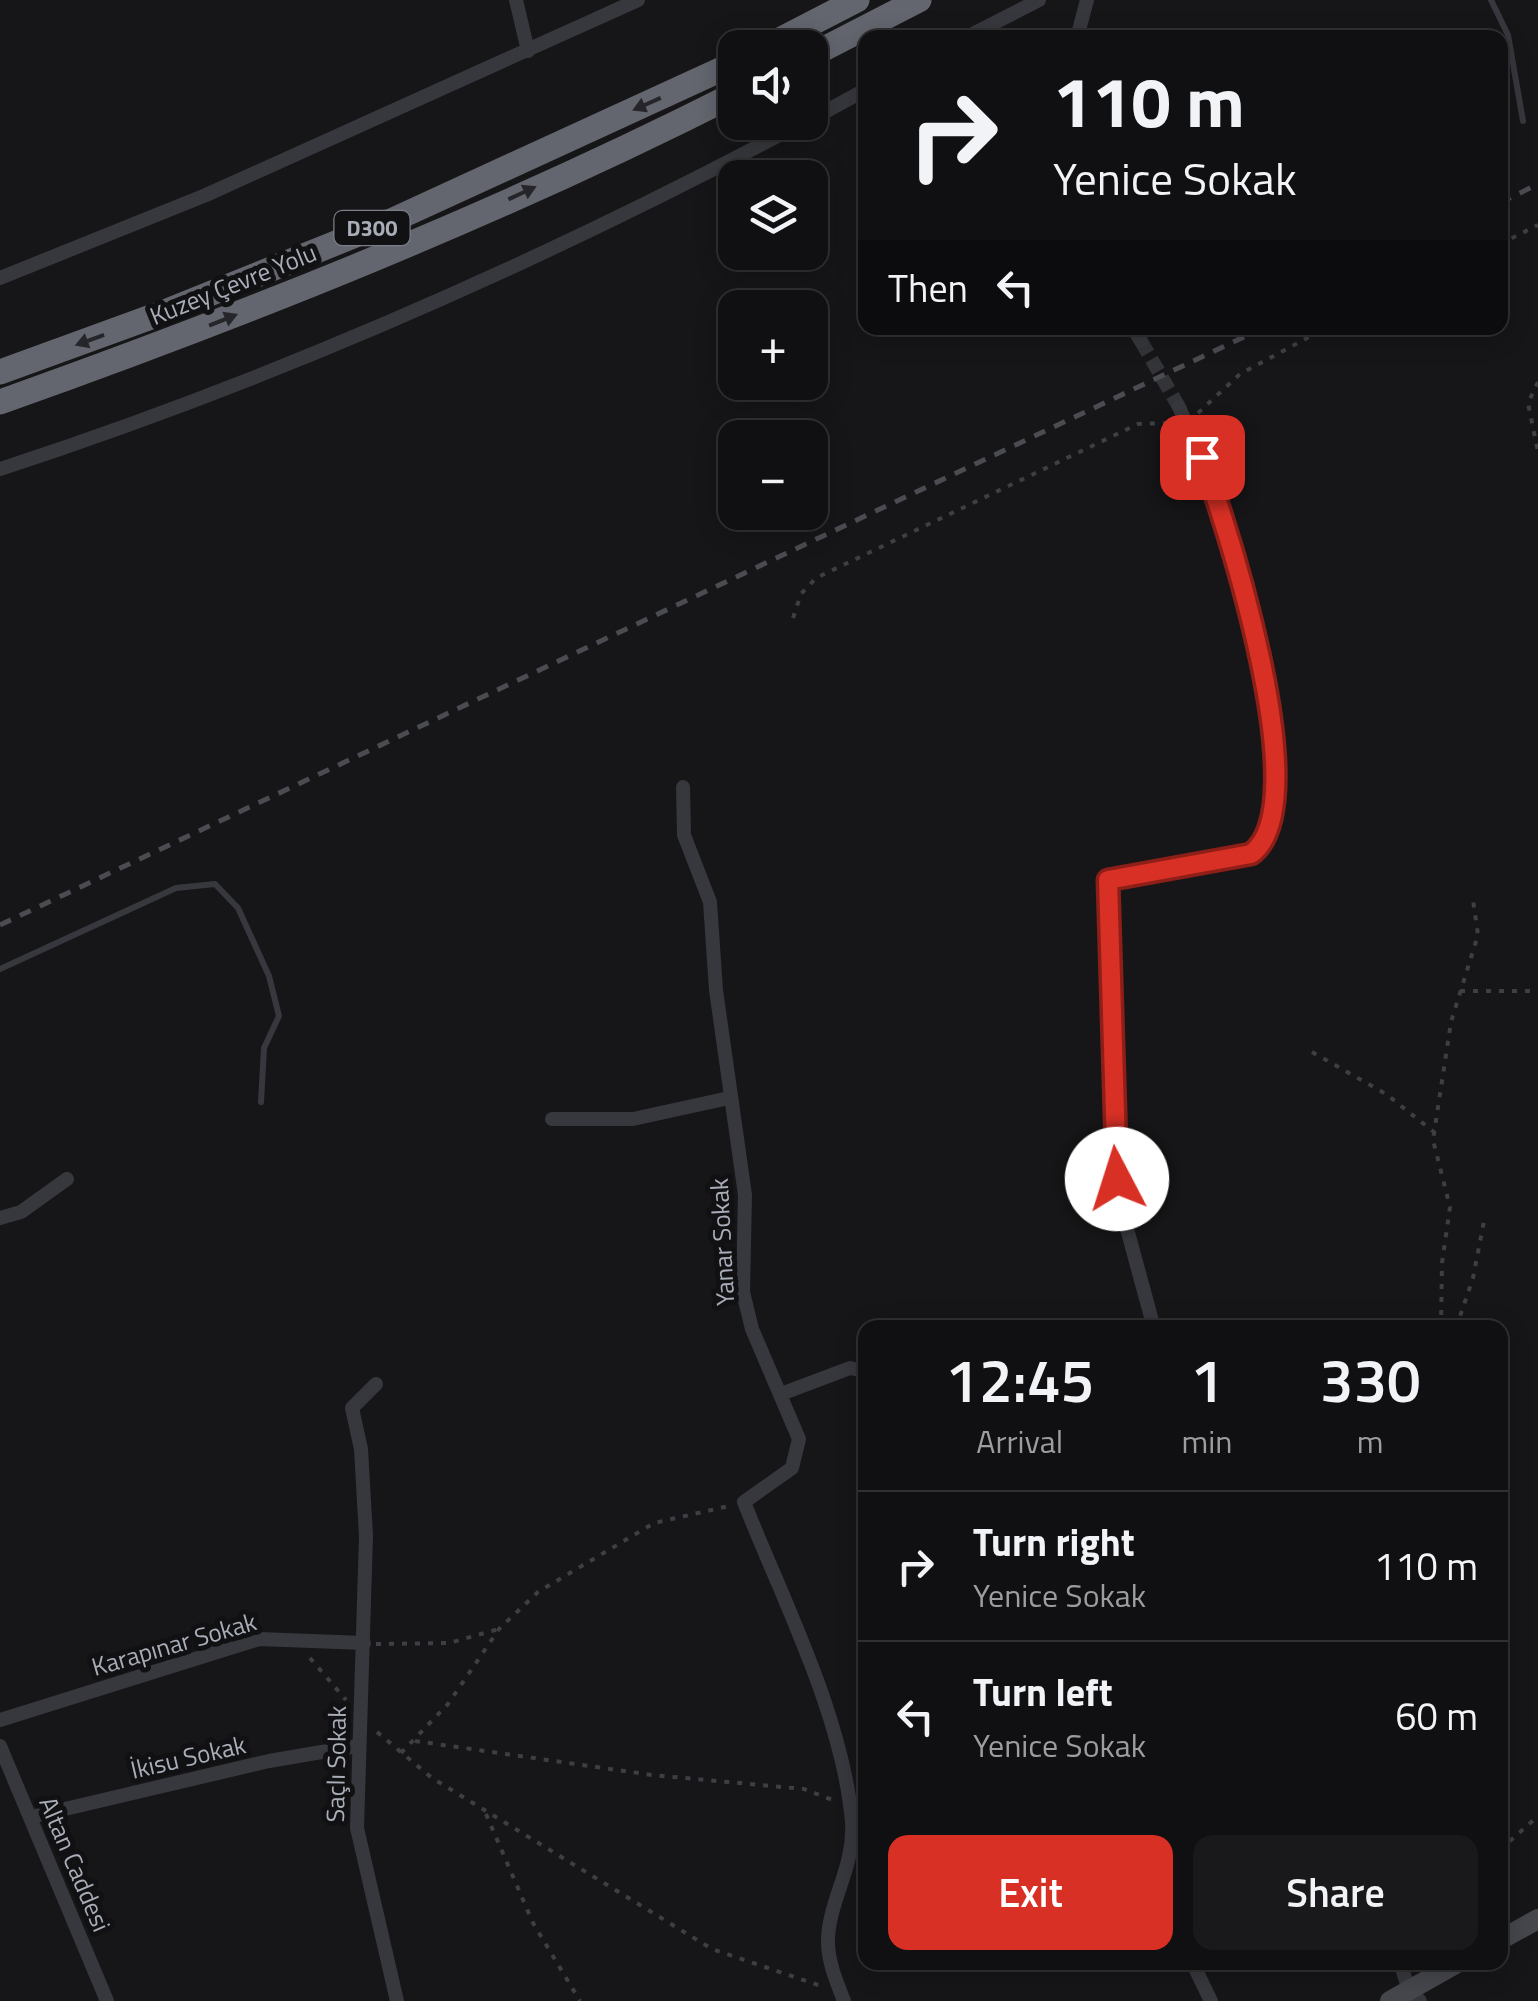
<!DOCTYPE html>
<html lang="en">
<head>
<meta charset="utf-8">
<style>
	:root { --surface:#101012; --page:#19191b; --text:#f1f3f6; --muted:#9c9d9f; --line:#303032; --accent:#d93025 }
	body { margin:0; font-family:"Titillium Web",sans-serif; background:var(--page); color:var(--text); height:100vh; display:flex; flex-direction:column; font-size:38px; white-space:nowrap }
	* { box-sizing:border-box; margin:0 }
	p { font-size:32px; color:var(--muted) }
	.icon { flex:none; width:55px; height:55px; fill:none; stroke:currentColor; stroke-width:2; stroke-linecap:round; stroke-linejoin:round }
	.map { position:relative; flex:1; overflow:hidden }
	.side { position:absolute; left:858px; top:1320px; width:650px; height:650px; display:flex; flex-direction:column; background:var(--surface); border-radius:20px; box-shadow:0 5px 25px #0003,0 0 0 2px var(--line) }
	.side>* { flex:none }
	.guide { position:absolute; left:858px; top:30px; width:650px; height:305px; border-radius:20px; box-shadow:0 5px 25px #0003,0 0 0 2px var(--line); background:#101012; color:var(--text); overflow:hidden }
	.tools { position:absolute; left:718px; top:30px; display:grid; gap:20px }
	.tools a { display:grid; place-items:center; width:110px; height:110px; border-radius:20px; background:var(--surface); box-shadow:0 5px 25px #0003,0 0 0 2px var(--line); font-size:50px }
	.pin { position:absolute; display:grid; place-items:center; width:85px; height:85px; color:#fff; margin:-42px; border-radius:20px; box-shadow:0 5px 15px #0006 }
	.me { position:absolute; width:110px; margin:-55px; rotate:355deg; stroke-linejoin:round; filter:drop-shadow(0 0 8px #0008) }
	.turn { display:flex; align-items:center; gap:35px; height:210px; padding:0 30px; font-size:45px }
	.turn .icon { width:130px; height:130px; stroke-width:2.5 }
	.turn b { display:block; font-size:70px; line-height:85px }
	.then { display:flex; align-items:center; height:95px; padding:0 30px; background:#0003; gap:20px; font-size:38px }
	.eta { display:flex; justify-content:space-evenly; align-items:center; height:170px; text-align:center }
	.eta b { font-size:60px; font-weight:600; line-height:70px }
	.action { display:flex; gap:20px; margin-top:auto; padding:20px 30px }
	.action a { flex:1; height:115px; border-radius:20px; background:var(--accent); color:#fff; font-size:40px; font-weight:600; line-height:115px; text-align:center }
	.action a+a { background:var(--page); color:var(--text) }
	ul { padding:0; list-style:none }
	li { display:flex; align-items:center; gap:30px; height:150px; padding:0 30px; border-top:2px solid var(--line) }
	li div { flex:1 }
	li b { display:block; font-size:38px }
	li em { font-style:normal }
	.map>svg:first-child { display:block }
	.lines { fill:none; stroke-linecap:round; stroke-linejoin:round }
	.street-tunnel { stroke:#333438; stroke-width:14; stroke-dasharray:14 7; stroke-linecap:butt }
	.path { stroke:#3d3f44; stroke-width:4; stroke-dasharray:5 8; stroke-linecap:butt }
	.lane { stroke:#37383d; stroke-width:6 }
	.street { stroke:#37383d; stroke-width:14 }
	.secondary { stroke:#45474d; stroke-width:20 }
	.highway { stroke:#63666e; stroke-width:25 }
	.rail { stroke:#4a4c52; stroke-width:5; stroke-dasharray:12 10; stroke-linecap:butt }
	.oneway { fill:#26262a }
	.route-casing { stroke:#8d1f18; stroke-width:25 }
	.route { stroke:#d93025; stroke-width:18 }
	.labels { text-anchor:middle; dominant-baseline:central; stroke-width:10; stroke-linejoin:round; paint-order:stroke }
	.shield { fill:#111113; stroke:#7b7e86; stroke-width:2.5 }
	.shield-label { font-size:22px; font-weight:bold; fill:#a8adb8 }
	.street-label { font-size:25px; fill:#a8adb8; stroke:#111113 }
</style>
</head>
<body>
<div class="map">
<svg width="1538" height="2001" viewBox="0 0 1538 2001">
	<rect width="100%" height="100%" fill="#161618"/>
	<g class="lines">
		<!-- street-tunnel -->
		<path class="street-tunnel" d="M 1141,341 L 1179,407"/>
		<!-- path -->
		<g class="path">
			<path d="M 1500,244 L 1538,225"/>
			<path d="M 1538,382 L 1528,403 L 1538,452"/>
			<path d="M 1198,413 L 1240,374 L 1326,328"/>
			<path d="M 793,618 L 801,594 L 816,578 L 1138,424 L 1168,423"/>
			<path d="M 1460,991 L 1538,991"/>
			<path d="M 1312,1052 L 1386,1094 L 1434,1132"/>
			<path d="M 1441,1328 L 1442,1263 L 1450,1207 L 1433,1140 L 1451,1022 L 1478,935 L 1473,900"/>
			<path d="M 1456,1328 L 1473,1278 L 1484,1221"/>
			<path d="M 376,1644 L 449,1643 L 499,1629"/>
			<path d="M 310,1658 L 346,1700"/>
			<path d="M 377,1732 L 432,1778 L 712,1949 L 821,1986"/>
			<path d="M 415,1741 L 652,1775 L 804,1789 L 835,1801"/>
			<path d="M 401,1753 L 448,1704 L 499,1629 L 538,1592 L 654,1523 L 729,1506"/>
			<path d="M 486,1814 L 533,1923 L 580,2001"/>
			<path d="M 1500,1850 L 1538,1816"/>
		</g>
		<!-- lane -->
		<g class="lane">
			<path d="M 1491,0 L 1508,35 L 1523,121"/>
			<path d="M 0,969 L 176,888 L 215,884 L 238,908 L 269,976 L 279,1016 L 264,1048 L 261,1102"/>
		</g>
		<!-- street -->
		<g class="street">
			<path d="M 516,0 L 528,51"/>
			<path d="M 965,38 L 1039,0"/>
			<path d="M 1077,38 L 1087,0"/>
			<path d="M 810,120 L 865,90"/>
			<path d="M 0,278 L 206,195 L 638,0"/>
			<path d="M 1133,328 L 1141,341"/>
			<path d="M 0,469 C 279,378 545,260 804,122"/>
			<path d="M 683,787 L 684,835 L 710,902 L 716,990 L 745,1195 L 743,1292 L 752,1329 L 799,1439 L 792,1468 L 744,1502 C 783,1601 843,1716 852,1822 C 855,1868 828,1901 828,1942 C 828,1962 837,1983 844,2001"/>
			<path d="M 552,1119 L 633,1119 L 729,1098"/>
			<path d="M 0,1218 L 21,1212 L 67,1179"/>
			<path d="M 1154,1328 L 1123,1214 L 1113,1143 L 1109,880 L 1251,854 C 1271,840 1271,814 1272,792 C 1279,660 1232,525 1179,407"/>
			<path d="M 376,1384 L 352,1408 L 361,1449 L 366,1536 L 357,1828 L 397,2001"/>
			<path d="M 781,1394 L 850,1368 L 865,1371"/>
			<path d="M 0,1720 L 259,1639 L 364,1643"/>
			<path d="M 0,1746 L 107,2001"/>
			<path d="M 31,1817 L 269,1761 L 357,1746"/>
			<path d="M 1192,1962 L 1211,2001"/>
			<path d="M 1400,1962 L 1409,1990 L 1420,2001"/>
		</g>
		<!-- secondary -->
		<g class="secondary">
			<path d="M 1500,1940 L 1538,1919"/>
			<path d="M 1390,2001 L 1459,1962"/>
		</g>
		<!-- highway -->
		<g class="highway">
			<path d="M 764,48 L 857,0"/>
			<path d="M 810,56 L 919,0"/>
			<path d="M 0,372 L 162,313 L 393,220 L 735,63"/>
			<path d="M 0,402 C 250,313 498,214 735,94"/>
		</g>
		<!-- rail -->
		<g class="rail">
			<path d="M 1500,203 L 1538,184"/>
			<path d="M 0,925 L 1263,328"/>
		</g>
	</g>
	<!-- one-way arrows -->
	<defs><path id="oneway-solid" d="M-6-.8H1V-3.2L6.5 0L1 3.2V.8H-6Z" transform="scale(2.5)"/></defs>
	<g class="oneway">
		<use href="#oneway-solid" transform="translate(647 104) rotate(156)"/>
		<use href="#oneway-solid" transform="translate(522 193) rotate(-25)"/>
		<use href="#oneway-solid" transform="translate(223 320) rotate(-22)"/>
		<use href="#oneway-solid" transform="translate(90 340) rotate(160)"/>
	</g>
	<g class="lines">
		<!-- route casing -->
		<g class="route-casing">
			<path id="route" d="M 1117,1179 L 1108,880 L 1251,854 C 1319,805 1226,525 1202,457"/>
		</g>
		<!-- route -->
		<use href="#route" class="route"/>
	</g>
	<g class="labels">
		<!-- shield labels -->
		<rect class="shield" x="334.5" y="211" width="75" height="34" rx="8"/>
		<g class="shield-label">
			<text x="372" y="228">D300</text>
		</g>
		<!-- street labels -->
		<g class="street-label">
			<text transform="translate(233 284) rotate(-22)">Kuzey Çevre Yolu</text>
			<text transform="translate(722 1242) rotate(-93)">Yanar Sokak</text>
			<text transform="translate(174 1644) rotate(-16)">Karapınar Sokak</text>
			<text transform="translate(188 1757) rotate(-13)">İkisu Sokak</text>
			<text transform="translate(336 1764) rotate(-89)">Saçlı Sokak</text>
			<text transform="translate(75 1864) rotate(67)">Altan Caddesi</text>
		</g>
	</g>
</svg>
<div class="tools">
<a><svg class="icon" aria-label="sound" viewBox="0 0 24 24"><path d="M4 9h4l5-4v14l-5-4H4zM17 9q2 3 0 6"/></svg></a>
<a><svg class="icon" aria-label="layers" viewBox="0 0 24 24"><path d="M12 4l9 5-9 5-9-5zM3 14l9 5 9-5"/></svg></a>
<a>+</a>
<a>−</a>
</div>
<div class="pin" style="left:1202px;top:457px;background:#d93025"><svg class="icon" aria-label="arrive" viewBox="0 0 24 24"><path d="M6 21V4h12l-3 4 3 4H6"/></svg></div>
<svg class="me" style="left:1117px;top:1179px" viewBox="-20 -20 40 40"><circle r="19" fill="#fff"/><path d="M0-13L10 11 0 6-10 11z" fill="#d93025"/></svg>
<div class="guide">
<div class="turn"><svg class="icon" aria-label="right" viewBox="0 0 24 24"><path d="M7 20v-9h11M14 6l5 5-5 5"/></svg><div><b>110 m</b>Yenice Sokak</div></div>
<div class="then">Then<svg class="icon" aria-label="left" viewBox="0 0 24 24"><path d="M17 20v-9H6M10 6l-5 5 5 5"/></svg></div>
</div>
<section class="side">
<div class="eta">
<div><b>12:45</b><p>Arrival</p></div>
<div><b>1</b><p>min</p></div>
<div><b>330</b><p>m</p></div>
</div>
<ul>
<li><svg class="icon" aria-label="right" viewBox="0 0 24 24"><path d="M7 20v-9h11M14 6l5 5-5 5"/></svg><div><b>Turn right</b><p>Yenice Sokak</p></div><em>110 m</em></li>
<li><svg class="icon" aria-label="left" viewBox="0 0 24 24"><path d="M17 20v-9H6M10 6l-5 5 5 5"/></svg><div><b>Turn left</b><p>Yenice Sokak</p></div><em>60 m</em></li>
</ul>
<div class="action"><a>Exit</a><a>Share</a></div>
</section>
</div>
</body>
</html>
